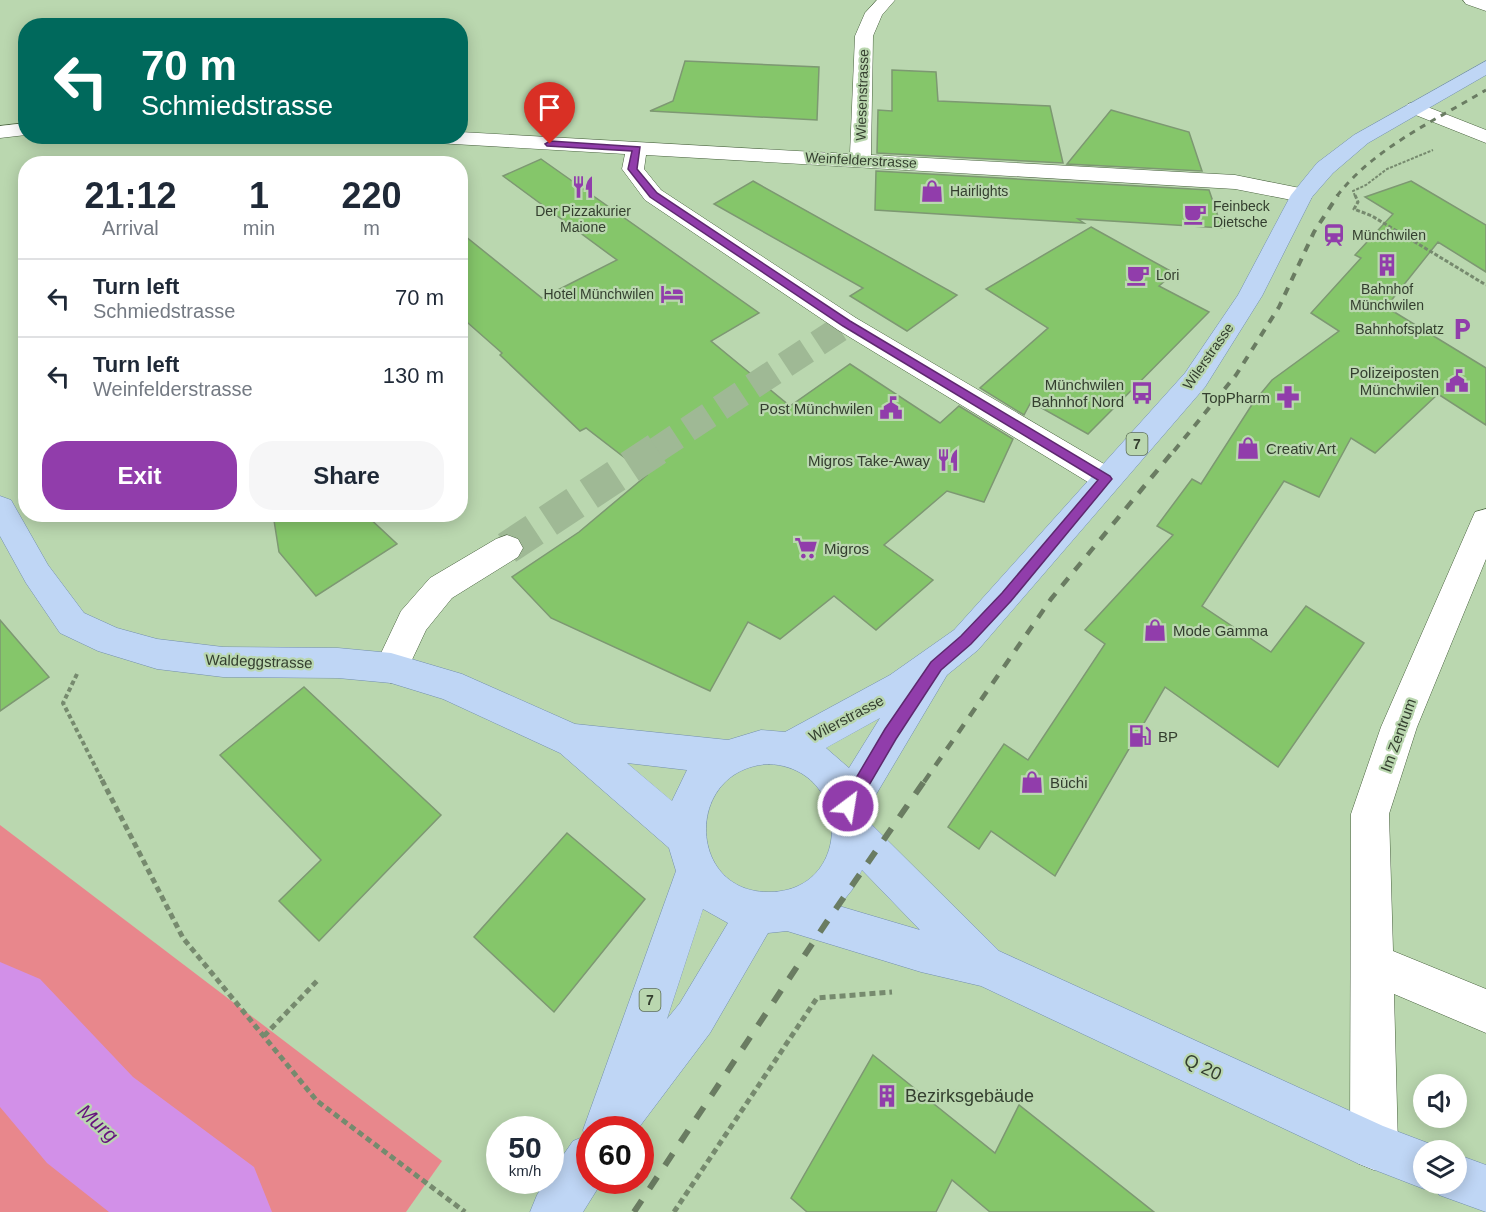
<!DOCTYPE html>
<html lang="en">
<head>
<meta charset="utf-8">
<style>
	:root { --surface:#fff; --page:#f6f6f7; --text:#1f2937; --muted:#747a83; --line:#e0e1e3; --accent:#913dab }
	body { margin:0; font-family:Helvetica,sans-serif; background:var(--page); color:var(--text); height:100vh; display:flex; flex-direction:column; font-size:22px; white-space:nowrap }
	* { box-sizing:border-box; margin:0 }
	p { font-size:20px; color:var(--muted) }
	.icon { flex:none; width:33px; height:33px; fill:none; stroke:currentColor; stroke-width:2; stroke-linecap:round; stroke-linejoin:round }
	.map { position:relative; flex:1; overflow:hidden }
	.drawer { position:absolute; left:18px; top:156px; width:450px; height:366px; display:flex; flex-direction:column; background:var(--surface); border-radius:24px; box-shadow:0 3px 15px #0003 }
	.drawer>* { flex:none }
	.hud { position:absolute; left:18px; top:18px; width:450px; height:126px; border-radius:24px; box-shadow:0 3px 15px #0003; background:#00695c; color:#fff; overflow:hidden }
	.buttons { position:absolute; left:1413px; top:1074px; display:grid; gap:12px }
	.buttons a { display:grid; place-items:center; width:54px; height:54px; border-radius:50%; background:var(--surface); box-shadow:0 3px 15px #0003; font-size:30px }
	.speed { position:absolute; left:486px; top:1116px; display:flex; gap:12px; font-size:30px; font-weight:700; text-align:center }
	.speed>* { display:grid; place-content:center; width:78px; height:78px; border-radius:50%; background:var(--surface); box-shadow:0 3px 15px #0003; line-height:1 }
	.speed small { font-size:15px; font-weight:400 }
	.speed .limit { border:9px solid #d22; background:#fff; color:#111 }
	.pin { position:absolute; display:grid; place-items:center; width:51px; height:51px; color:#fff; margin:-62px -26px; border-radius:50% 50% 50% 0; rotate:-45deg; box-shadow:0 0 6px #0007 }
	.pin .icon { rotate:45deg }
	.me { position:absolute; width:66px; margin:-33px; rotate:31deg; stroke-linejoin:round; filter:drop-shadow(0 0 4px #0008) }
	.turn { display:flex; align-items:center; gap:21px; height:126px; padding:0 24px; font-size:27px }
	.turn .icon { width:78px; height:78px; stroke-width:2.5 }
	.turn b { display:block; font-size:42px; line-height:51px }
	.eta { display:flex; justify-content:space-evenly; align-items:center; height:102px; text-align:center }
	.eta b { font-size:36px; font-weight:800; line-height:42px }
	.button { display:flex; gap:12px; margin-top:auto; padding:12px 24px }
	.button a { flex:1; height:69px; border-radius:24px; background:var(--accent); color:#fff; font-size:24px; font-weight:800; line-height:69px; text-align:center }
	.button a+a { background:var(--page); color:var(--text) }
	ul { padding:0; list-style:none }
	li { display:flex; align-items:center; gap:18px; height:78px; padding:0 24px; border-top:2px solid var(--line) }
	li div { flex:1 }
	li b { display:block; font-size:22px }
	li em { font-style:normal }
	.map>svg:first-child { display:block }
	.green { fill:#e8878c }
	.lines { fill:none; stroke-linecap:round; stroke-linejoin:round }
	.river { fill:#d290e8; fill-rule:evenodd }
	.building { fill:#85c66a; stroke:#7d9872; stroke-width:1.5 }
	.minor-tunnel-far1 { stroke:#9fb995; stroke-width:26; stroke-dasharray:26 13; stroke-linecap:butt }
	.minor-tunnel { stroke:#9fb995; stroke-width:33; stroke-dasharray:33 16; stroke-linecap:butt }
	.minor-casing { stroke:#48613e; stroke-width:1 }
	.major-casing { stroke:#738fac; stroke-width:1 }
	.path-far3 { stroke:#768a6e; stroke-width:2; stroke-dasharray:3 1.5; stroke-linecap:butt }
	.path-far2 { stroke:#768a6e; stroke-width:3; stroke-dasharray:4 2; stroke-linecap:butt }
	.path-far1 { stroke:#768a6e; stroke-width:4; stroke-dasharray:4.5 3; stroke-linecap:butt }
	.path { stroke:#768a6e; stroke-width:5; stroke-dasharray:6 4; stroke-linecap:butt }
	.minor { fill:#fff; fill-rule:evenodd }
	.major { fill:#bfd6f5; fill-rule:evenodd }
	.rail-far3 { stroke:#6a7c62; stroke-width:3; stroke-dasharray:6 6; stroke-linecap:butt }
	.rail-far2 { stroke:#6a7c62; stroke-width:4; stroke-dasharray:8 8; stroke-linecap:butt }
	.rail-far1 { stroke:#6a7c62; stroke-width:4.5; stroke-dasharray:10 10; stroke-linecap:butt }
	.rail { stroke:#6a7c62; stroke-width:6; stroke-dasharray:14 14; stroke-linecap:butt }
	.route { fill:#913dab; stroke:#5e286f; stroke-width:1.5 }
	.labels { text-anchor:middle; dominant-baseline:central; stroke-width:4.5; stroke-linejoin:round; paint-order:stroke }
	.far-street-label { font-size:14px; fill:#343f2f; stroke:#bad7af }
	.far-poi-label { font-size:14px; fill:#343f2f; stroke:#bad7af; text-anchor:start }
	.shield { fill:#bad7af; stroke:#5c6d55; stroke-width:1.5 }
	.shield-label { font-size:14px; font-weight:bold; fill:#343f2f }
	.poi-label { font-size:15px; fill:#343f2f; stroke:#bad7af; text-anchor:end }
	.street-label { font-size:15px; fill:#343f2f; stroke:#bad7af }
	.near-street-label { font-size:18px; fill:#343f2f; stroke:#bad7af }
	.near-poi-label { font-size:18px; fill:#343f2f; stroke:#bad7af; text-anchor:start }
	.near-water-label { font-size:20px; font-style:italic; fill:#65117d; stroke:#bad7af }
</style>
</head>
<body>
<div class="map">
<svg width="1486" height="1212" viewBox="0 0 1486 1212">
	<rect width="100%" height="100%" fill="#bad7af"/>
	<!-- green -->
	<g class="green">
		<path d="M 0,825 L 442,1161 L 406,1212 L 152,1212 L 0,1060 Z"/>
		<path d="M 0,1093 L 112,1212 L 0,1212 Z"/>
	</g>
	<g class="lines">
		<!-- river -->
		<path class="river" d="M 0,962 L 40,979 L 133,1077 L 254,1167 L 272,1212 L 109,1212 L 47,1163 L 0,1107 Z"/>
	</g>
	<!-- building -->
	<g class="building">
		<path d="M 685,61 L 819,67 L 817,120 L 650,111 L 673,101 Z"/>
		<path d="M 892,70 L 936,72 L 938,101 L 1050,106 L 1063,163 L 877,153 L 878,110 L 892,111 Z"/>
		<path d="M 1111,110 L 1189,132 L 1202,171 L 1067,164 Z"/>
		<path d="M 541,159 L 759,313 L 711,341 L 790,406 L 850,364 L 940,423 L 959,406 L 1013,439 L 984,502 L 947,491 L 884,545 L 933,580 L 876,630 L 834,596 L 780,639 L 748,622 L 710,691 L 551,618 L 512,577 L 579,532 L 647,475 L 586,428 L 580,431 L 500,355 L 502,353 L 460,316 L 460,232 L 542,298 L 617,260 L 503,176 Z"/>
		<path d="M 876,171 L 1209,190 L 1222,228 L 1078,219 L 1084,223 L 875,210 Z"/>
		<path d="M 753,181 L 957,295 L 907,331 L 850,296 L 863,288 L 714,204 Z"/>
		<path d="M 1411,181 L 1486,225 L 1486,272 L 1438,242 L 1386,307 L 1486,368 L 1486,425 L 1438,394 L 1375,453 L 1351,438 L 1319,497 L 1284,481 L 1202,606 L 1271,652 L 1306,606 L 1364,643 L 1278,767 L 1165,687 L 1055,876 L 991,831 L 979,849 L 948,827 L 1004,744 L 1028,760 L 1105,644 L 1085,630 L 1173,535 L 1157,526 L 1192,479 L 1201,484 L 1253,403 L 1272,380 L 1339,331 L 1311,313 L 1361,258 L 1355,255 L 1393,214 L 1365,197 Z"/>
		<path d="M 1091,227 L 1174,273 L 1159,286 L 1209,312 L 1088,434 L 1031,402 L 1024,415 L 980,388 L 1048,328 L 986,289 Z"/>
		<path d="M 273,514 L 365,514 L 397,544 L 316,596 L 279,552 Z"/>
		<path d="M 0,620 L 49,677 L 0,711 Z"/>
		<path d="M 304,687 L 441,815 L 319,941 L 279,901 L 321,860 L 220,755 Z"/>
		<path d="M 567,833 L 645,899 L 554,1012 L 474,937 Z"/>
		<path d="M 873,1055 L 995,1153 L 1019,1105 L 1154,1212 L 990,1212 L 952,1180 L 936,1212 L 807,1212 L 791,1198 Z"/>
	</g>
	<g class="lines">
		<!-- minor-tunnel-far1 -->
		<path class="minor-tunnel-far1" d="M 655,451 L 847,324"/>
		<!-- minor-tunnel -->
		<path class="minor-tunnel" d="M 507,548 L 657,449"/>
		<!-- minor casing -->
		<g class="minor-casing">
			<g id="minor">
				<path d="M 877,0 L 895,0 L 882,15 L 873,36 L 871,155 L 1235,175 L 1310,190 L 1313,195 L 1310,200 L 1302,202 L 1235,189 L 646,155 L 644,169 L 661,190 L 856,318 L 1116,471 L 1121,479 L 1116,487 L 1106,490 L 1096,487 L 838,330 L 645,200 L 622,169 L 625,154 L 419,142 L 412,140 L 409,136 L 460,136 L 460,132 L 850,154 L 855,36 L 865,13 Z"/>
				<path d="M 1463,0 L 1486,0 L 1486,11 L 1466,4 Z"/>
				<path d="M 1415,102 L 1486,130 L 1486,143 L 1408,112 L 1405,108 L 1408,104 Z"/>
				<path d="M 26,123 L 26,135 L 0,138 L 0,126 Z"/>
				<path d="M 1486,509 L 1486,559 L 1417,727 L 1389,814 L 1393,951 L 1486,989 L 1486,1033 L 1394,994 L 1398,1146 L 1391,1163 L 1374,1170 L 1357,1163 L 1350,1146 L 1351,814 L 1381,727 L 1471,521 L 1475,512 Z"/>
				<path d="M 507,535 L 518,539 L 523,548 L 518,557 L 452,598 L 426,630 L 403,679 L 391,683 L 379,679 L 374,668 L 401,611 L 430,578 L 496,539 Z"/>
			</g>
		</g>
		<!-- major casing -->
		<g class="major-casing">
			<path id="major" d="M 1486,61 L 1486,75 L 1368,143 L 1333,173 L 1312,197 L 1262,296 L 1205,387 L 978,650 L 947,675 L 868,808 L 871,824 L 999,951 L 1383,1126 L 1441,1148 L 1442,1150 L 1424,1150 L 1424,1184 L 1456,1184 L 1456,1154 L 1486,1165 L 1486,1212 L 1439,1195 L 1435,1184 L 1424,1189 L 1357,1163 L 981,986 L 921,972 L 787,931 L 768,933 L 710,1033 L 637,1130 L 590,1130 L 590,1180 L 603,1180 L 583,1212 L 530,1212 L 537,1195 L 546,1180 L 550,1180 L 550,1174 L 573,1141 L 585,1136 L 583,1130 L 676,871 L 669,848 L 560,753 L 443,699 L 391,683 L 338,678 L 223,677 L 157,669 L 98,651 L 60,633 L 26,583 L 0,536 L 0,496 L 11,500 L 48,565 L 84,613 L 117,628 L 157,639 L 223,647 L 338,648 L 391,653 L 462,674 L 575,724 L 728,740 L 761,730 L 785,732 L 890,675 L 954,630 L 1185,373 L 1238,295 L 1291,195 L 1317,163 L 1354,135 ZM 880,718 L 849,768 L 826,748 ZM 627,763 L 687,770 L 672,801 ZM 769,764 C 853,768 853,892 769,892 C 686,893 684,768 769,764 ZM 862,870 L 920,930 L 839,906 L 852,890 ZM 703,909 L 728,923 L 680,1003 L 667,1019 Z"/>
		</g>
		<!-- path-far3 -->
		<path class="path-far3" d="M 1355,196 L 1353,191 L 1366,185 L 1387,169 L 1433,150"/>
		<!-- path-far2 -->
		<path class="path-far2" d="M 1355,195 L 1358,202 L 1354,209 L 1372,216 L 1486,285"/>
		<!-- path-far1 -->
		<path class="path-far1" d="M 77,674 L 63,703 L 103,782"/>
		<!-- path -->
		<g class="path">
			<path d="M 102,780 L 183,938 L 317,1101 L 465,1212"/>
			<path d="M 264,1036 L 317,981"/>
			<path d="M 674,1212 L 817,998 L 892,992"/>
		</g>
		<!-- minor -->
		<use href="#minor" class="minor"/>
		<!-- major -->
		<use href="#major" class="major"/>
		<!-- rail-far3 -->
		<path class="rail-far3" d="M 1337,196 C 1374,148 1434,121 1486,90"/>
		<!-- rail-far2 -->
		<path class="rail-far2" d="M 1174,451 L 1236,375 L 1279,307 L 1314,232 L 1338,195"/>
		<!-- rail-far1 -->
		<path class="rail-far1" d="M 924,782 L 1051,599 L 1175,449"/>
		<!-- rail -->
		<path class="rail" d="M 634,1212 L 826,923 L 925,780"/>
	</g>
	<!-- route -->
	<path class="route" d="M 550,141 L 640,147 L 637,169 L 657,193 L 850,321 L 1110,476 L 1112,479 L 1011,601 L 971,644 L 941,670 L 896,739 L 854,811 L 848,813 L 843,811 L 840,806 L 843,800 L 885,729 L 931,662 L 961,636 L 1002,593 L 1098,480 L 843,326 L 650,197 L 628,169 L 632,151 L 547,146 L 545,144 Z"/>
	<!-- icons -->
	<defs>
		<g id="restaurant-bare" transform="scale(1.8)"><path d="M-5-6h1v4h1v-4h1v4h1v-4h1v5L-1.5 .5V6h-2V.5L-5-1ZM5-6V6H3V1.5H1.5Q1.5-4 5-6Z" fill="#913dab" stroke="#bad7af" stroke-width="2.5" paint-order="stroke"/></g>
		<g id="shop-bare" transform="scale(1.8)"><path d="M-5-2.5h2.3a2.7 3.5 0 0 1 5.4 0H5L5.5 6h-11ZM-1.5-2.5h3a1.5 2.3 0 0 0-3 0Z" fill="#913dab" stroke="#bad7af" stroke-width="2.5" paint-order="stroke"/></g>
		<g id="cafe-bare" transform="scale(1.8)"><path d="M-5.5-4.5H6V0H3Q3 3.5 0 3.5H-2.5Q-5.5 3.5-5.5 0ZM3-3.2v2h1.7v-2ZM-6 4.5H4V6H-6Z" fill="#913dab" stroke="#bad7af" stroke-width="2.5" paint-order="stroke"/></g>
		<g id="station-bare" transform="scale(1.8)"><path d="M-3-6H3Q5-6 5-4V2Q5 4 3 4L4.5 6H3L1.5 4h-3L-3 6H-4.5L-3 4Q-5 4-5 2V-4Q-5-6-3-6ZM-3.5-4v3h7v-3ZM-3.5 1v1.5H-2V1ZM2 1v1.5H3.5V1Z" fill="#913dab" stroke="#bad7af" stroke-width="2.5" paint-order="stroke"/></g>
		<g id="building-bare" transform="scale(1.8)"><path d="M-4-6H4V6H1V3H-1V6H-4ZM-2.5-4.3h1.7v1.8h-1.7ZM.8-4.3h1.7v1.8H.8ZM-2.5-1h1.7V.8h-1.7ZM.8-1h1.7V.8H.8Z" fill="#913dab" stroke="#bad7af" stroke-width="2.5" paint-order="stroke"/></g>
		<g id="hotel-bare" transform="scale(1.8)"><path d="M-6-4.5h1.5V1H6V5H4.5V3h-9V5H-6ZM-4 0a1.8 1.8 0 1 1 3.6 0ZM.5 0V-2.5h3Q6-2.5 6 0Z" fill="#913dab" stroke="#bad7af" stroke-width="2.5" paint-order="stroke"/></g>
		<g id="parking-bare" transform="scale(1.8)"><path d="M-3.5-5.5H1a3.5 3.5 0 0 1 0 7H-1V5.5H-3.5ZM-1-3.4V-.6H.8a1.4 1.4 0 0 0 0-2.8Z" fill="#913dab" stroke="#bad7af" stroke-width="2.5" paint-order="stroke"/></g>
		<g id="civic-bare" transform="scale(1.8)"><path d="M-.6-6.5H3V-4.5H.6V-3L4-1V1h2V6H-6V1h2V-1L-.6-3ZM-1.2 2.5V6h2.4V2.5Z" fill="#913dab" stroke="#bad7af" stroke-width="2.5" paint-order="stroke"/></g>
		<g id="bus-bare" transform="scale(1.8)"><path d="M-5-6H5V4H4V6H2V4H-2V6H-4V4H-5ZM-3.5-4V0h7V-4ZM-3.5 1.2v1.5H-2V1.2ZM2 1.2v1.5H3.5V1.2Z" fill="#913dab" stroke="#bad7af" stroke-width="2.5" paint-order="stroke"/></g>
		<g id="pharmacy-bare" transform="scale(1.8)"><path d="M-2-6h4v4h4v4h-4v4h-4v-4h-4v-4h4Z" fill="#913dab" stroke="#bad7af" stroke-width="2.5" paint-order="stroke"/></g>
		<g id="supermarket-bare" transform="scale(1.8)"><path d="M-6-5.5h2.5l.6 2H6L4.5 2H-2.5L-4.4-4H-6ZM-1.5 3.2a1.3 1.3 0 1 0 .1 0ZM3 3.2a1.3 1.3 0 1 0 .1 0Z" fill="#913dab" stroke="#bad7af" stroke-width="2.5" paint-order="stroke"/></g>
		<g id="fuel-bare" transform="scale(1.8)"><path d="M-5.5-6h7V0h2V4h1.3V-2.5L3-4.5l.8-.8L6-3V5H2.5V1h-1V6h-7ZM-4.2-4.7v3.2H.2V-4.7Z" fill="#913dab" stroke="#bad7af" stroke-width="2.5" paint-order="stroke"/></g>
	</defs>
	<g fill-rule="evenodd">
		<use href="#restaurant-bare" x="583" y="187"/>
		<use href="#shop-bare" x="932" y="191"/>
		<use href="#cafe-bare" x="1195" y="214"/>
		<use href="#station-bare" x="1334" y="235"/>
		<use href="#building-bare" x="1387" y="265"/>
		<use href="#cafe-bare" x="1138" y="275"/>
		<use href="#hotel-bare" x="672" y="294"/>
		<use href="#parking-bare" x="1462" y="329"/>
		<use href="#civic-bare" x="1457" y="381"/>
		<use href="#bus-bare" x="1142" y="393"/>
		<use href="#pharmacy-bare" x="1288" y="397"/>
		<use href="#civic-bare" x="891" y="408"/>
		<use href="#shop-bare" x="1248" y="448"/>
		<use href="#restaurant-bare" x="948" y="460"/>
		<use href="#supermarket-bare" x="806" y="548"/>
		<use href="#shop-bare" x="1155" y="630"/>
		<use href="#fuel-bare" x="1140" y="736"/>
		<use href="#shop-bare" x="1032" y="782"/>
		<use href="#building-bare" x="887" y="1096"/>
	</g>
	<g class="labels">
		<!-- far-street labels -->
		<g class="far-street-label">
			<text transform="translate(862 95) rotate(-88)">Wiesenstrasse</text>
			<text transform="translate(861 160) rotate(3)">Weinfelderstrasse</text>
			<text transform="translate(1208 356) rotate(-55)">Wilerstrasse</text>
		</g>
		<!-- far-poi labels -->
		<g class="far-poi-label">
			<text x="950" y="191">Hairlights</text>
			<text x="1213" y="206">Feinbeck<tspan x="1213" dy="16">Dietsche</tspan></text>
			<text x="583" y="211" text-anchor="middle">Der Pizzakurier<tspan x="583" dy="16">Maione</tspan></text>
			<text x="1352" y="235">Münchwilen</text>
			<text x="1156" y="275">Lori</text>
			<text x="1387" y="289" text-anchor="middle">Bahnhof<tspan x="1387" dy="16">Münchwilen</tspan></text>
			<text x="654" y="294" text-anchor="end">Hotel Münchwilen</text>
			<text x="1444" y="329" text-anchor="end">Bahnhofsplatz</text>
		</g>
		<!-- shield labels -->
		<g class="shield">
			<rect x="1126.5" y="433" width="21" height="22" rx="4.5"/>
			<rect x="639.5" y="989" width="21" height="22" rx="4.5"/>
		</g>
		<g class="shield-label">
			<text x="1137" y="444">7</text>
			<text x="650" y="1000">7</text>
		</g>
		<!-- poi labels -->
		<g class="poi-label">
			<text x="1439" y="372">Polizeiposten<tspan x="1439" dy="17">Münchwilen</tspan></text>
			<text x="1124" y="384">Münchwilen<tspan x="1124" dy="17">Bahnhof Nord</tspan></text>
			<text x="1270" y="397">TopPharm</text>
			<text x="873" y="408">Post Münchwilen</text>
			<text x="1266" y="448" text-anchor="start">Creativ Art</text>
			<text x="930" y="460">Migros Take-Away</text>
			<text x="824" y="548" text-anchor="start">Migros</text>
			<text x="1173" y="630" text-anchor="start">Mode Gamma</text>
			<text x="1158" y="736" text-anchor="start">BP</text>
			<text x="1050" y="782" text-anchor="start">Büchi</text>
		</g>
		<!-- street labels -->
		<g class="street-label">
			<text transform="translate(259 661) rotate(2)">Waldeggstrasse</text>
			<text transform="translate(846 718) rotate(-28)">Wilerstrasse</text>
			<text transform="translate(1398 735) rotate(-70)">Im Zentrum</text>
		</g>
		<!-- near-street labels -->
		<g class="near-street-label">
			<text transform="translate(1203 1067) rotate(25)">Q 20</text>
		</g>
		<!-- near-poi labels -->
		<g class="near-poi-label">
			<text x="905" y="1096">Bezirksgebäude</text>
		</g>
		<!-- near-water labels -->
		<g class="near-water-label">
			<text transform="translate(98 1123) rotate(42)">Murg</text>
		</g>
	</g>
</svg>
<div class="buttons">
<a><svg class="icon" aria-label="sound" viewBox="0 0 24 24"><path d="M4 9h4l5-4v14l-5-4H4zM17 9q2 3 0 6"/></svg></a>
<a><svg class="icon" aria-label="layers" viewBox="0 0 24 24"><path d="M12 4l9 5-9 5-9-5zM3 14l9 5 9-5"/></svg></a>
</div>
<div class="speed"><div>50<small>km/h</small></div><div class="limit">60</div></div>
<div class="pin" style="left:550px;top:144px;background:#d93025"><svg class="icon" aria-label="arrive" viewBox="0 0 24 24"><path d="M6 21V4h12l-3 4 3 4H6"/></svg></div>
<svg class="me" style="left:848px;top:806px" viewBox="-20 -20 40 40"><circle r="17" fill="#913dab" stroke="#fff" stroke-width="3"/><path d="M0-11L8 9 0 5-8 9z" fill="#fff"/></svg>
<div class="hud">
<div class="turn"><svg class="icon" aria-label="left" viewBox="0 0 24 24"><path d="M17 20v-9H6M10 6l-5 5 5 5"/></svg><div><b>70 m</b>Schmiedstrasse</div></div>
</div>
<section class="drawer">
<div class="eta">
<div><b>21:12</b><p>Arrival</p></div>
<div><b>1</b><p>min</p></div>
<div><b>220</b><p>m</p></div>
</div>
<ul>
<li><svg class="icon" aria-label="left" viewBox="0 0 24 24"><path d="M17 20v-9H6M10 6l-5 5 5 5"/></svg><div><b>Turn left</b><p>Schmiedstrasse</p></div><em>70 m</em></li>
<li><svg class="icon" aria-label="left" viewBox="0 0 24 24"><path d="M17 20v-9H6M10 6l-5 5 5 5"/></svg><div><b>Turn left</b><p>Weinfelderstrasse</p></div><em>130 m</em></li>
</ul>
<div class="button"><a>Exit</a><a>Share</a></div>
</section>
</div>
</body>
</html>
